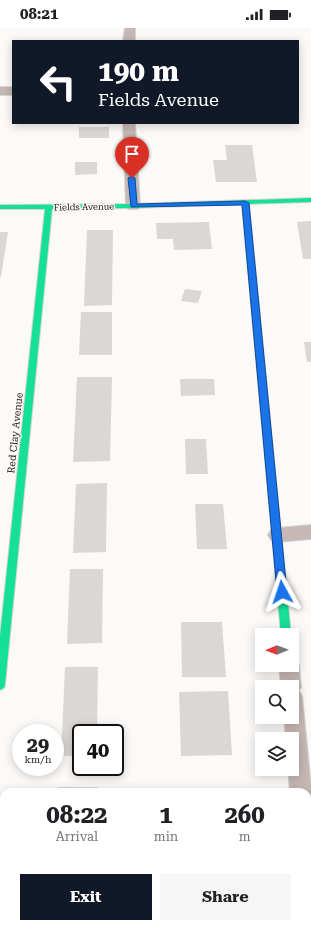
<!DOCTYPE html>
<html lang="en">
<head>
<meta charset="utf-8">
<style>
	:root { --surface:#fff; --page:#f6f6f6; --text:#202124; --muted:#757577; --accent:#111827 }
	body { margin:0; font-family:"Roboto Serif",serif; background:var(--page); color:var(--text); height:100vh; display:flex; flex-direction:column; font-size:15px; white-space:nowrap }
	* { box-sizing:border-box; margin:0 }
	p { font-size:13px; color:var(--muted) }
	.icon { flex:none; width:22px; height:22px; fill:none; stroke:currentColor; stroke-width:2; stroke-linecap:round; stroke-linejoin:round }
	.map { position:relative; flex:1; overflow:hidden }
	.details { position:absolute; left:0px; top:760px; width:311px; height:140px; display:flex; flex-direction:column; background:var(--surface); border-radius:12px 12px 0 0; box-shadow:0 2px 10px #0003 }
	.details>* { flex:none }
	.banner { position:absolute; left:12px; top:12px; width:287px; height:84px; border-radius:0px; box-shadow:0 2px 10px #0003; background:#111827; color:#fff; overflow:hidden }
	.needle { width:26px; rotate:269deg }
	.buttons { position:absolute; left:255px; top:600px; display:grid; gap:8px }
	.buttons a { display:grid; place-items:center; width:44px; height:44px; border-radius:0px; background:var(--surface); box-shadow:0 2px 10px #0003; font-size:20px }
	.speed { position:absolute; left:12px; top:696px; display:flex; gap:8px; font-size:20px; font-weight:700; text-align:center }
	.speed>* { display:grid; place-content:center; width:52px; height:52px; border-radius:50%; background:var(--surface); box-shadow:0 2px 10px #0003; line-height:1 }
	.speed small { font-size:10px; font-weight:400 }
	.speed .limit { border:2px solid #111; border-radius:6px; background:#fff; color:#111 }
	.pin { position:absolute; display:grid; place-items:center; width:34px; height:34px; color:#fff; margin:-41px -17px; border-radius:50% 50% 50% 0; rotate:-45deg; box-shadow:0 0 4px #0007 }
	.pin .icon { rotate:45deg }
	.me { position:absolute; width:44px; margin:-22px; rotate:355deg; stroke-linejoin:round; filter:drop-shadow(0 0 3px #0008) }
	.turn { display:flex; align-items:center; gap:14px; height:84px; padding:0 20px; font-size:18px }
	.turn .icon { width:52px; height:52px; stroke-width:2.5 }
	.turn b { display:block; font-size:28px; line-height:34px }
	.eta { display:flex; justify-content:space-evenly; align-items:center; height:68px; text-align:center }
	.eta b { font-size:24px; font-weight:700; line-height:28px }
	.primary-button { display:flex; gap:8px; margin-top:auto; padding:8px 20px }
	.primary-button a { flex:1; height:46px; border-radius:0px; background:var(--accent); color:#fff; font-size:16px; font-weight:700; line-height:46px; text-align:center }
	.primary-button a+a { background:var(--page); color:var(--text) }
	.status { display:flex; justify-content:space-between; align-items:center; height:28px; padding:0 20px; background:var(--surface); direction:ltr }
	.status svg { height:11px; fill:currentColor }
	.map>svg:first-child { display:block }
	.building { fill:#dad7d4 }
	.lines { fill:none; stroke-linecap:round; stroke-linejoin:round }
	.street-casing { stroke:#d7d6d4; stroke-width:2 }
	.fast-casing { stroke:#d7d6d4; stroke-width:2 }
	.street { fill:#c6b8b4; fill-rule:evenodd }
	.fast { fill:#16e098; fill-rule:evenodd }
	.route { fill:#1a73e8; stroke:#114b97 }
	.labels { text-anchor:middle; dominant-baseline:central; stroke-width:3; stroke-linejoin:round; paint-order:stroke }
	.far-street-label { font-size:9px; fill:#1a1713; stroke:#fef9f6 }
	.street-label { font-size:10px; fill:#1a1713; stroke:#fef9f6 }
</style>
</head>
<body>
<div class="status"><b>08:21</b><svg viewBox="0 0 49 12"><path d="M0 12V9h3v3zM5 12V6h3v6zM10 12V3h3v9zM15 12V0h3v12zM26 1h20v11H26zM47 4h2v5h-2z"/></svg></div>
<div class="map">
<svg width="311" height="900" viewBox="0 0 311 900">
	<rect width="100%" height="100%" fill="#fcfaf8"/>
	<!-- building -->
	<g class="building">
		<rect x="79" y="99" width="30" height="11"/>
		<path d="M 225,117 L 252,117 L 257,154 L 216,154 L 213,132 L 227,132 Z"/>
		<path d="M 75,134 L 97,134 L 97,146 L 75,147 Z"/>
		<path d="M 311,193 L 311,231 L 303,231 L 297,194 Z"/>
		<path d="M 209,194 L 212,221 L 174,222 L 173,211 L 157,211 L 156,195 Z"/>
		<path d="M 87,202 L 113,202 L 112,277 L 84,278 Z"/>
		<path d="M 0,204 L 8,204 L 1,249 L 0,249 Z"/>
		<path d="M 185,261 L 202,263 L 198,275 L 181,273 Z"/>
		<path d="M 81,284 L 112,284 L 112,327 L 79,327 Z"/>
		<path d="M 304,314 L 311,314 L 311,334 L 307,334 Z"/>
		<path d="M 77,349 L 112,349 L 110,433 L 73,434 Z"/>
		<path d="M 180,351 L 214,351 L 215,367 L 181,368 Z"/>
		<path d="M 185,411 L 206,411 L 208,446 L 186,446 Z"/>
		<path d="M 107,455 L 106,524 L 73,525 L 76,456 Z"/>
		<path d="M 195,476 L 223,476 L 227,521 L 197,521 Z"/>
		<path d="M 70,541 L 103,541 L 102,615 L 67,616 Z"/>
		<path d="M 181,594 L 222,594 L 226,649 L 182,649 Z"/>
		<path d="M 65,639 L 98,639 L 97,705 L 81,705 L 81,728 L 61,728 Z"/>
		<path d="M 228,663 L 232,727 L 181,728 L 179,664 Z"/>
		<rect x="58" y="759" width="40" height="5"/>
		<rect x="48" y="896" width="48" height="4"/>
	</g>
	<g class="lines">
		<!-- street casing -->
		<g class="street-casing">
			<g id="street">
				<path d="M 125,0 L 135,0 L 135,13 L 123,13 Z"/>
				<rect x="0" y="59" width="13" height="8"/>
				<path d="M 123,95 L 135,95 L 140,178 L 138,181 L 128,181 L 126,178 Z"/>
				<path d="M 311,497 L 311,511 L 277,514 L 271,512 L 268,507 L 271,502 L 277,500 Z"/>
				<path d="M 292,629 L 296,631 L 299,637 L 301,659 L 299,662 L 302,668 L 311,758 L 311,765 L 307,772 L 307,764 L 290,764 L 288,741 L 292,741 L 292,711 L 286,711 L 284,689 L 292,689 L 292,659 L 281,659 L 279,637 L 292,637 Z"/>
				<path d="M 307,819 L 311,821 L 311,885 L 307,884 Z"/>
			</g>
		</g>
		<!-- fast casing -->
		<g class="fast-casing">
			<path id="fast" d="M 311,170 L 311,174 L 249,176 L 291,607 L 281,607 L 242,176 L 133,180 L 52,181 L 5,657 L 4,660 L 0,662 L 0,608 L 45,181 L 0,181 L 0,177 L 133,176 Z"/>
		</g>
		<!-- street -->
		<use href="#street" class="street"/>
		<!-- fast -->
		<use href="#fast" class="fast"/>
	</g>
	<!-- route -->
	<path class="route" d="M 132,148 L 135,150 L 137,176 L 245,173 L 249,175 L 287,564 L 286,567 L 282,568 L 279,567 L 277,564 L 242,177 L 131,179 L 128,150 Z"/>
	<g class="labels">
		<!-- far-street labels -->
		<g class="far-street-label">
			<text transform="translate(84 179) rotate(-1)">Fields Avenue</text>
		</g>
		<!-- street labels -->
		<g class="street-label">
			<text transform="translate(15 405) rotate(-84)">Red Clay Avenue</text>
		</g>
	</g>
</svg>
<div class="buttons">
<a><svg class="needle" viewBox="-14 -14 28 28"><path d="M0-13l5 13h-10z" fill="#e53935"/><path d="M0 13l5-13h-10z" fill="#757577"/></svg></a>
<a><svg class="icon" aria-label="search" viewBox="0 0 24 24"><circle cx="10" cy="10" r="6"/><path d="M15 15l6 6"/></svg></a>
<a><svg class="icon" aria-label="layers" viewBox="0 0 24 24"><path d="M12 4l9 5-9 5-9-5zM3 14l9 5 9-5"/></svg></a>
</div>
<div class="speed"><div>29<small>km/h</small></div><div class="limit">40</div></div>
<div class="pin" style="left:132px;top:150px;background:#d93025"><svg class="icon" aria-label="arrive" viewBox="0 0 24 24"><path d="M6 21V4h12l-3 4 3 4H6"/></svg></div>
<svg class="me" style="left:282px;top:564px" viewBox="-20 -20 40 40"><path d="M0-17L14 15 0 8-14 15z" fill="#1a73e8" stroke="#fff" stroke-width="4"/></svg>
<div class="banner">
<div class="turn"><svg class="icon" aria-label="left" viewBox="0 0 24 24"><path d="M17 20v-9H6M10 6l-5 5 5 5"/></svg><div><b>190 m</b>Fields Avenue</div></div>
</div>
<section class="details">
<div class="eta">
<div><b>08:22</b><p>Arrival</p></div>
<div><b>1</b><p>min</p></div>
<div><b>260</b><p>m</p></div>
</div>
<div class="primary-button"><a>Exit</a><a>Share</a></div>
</section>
</div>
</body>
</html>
